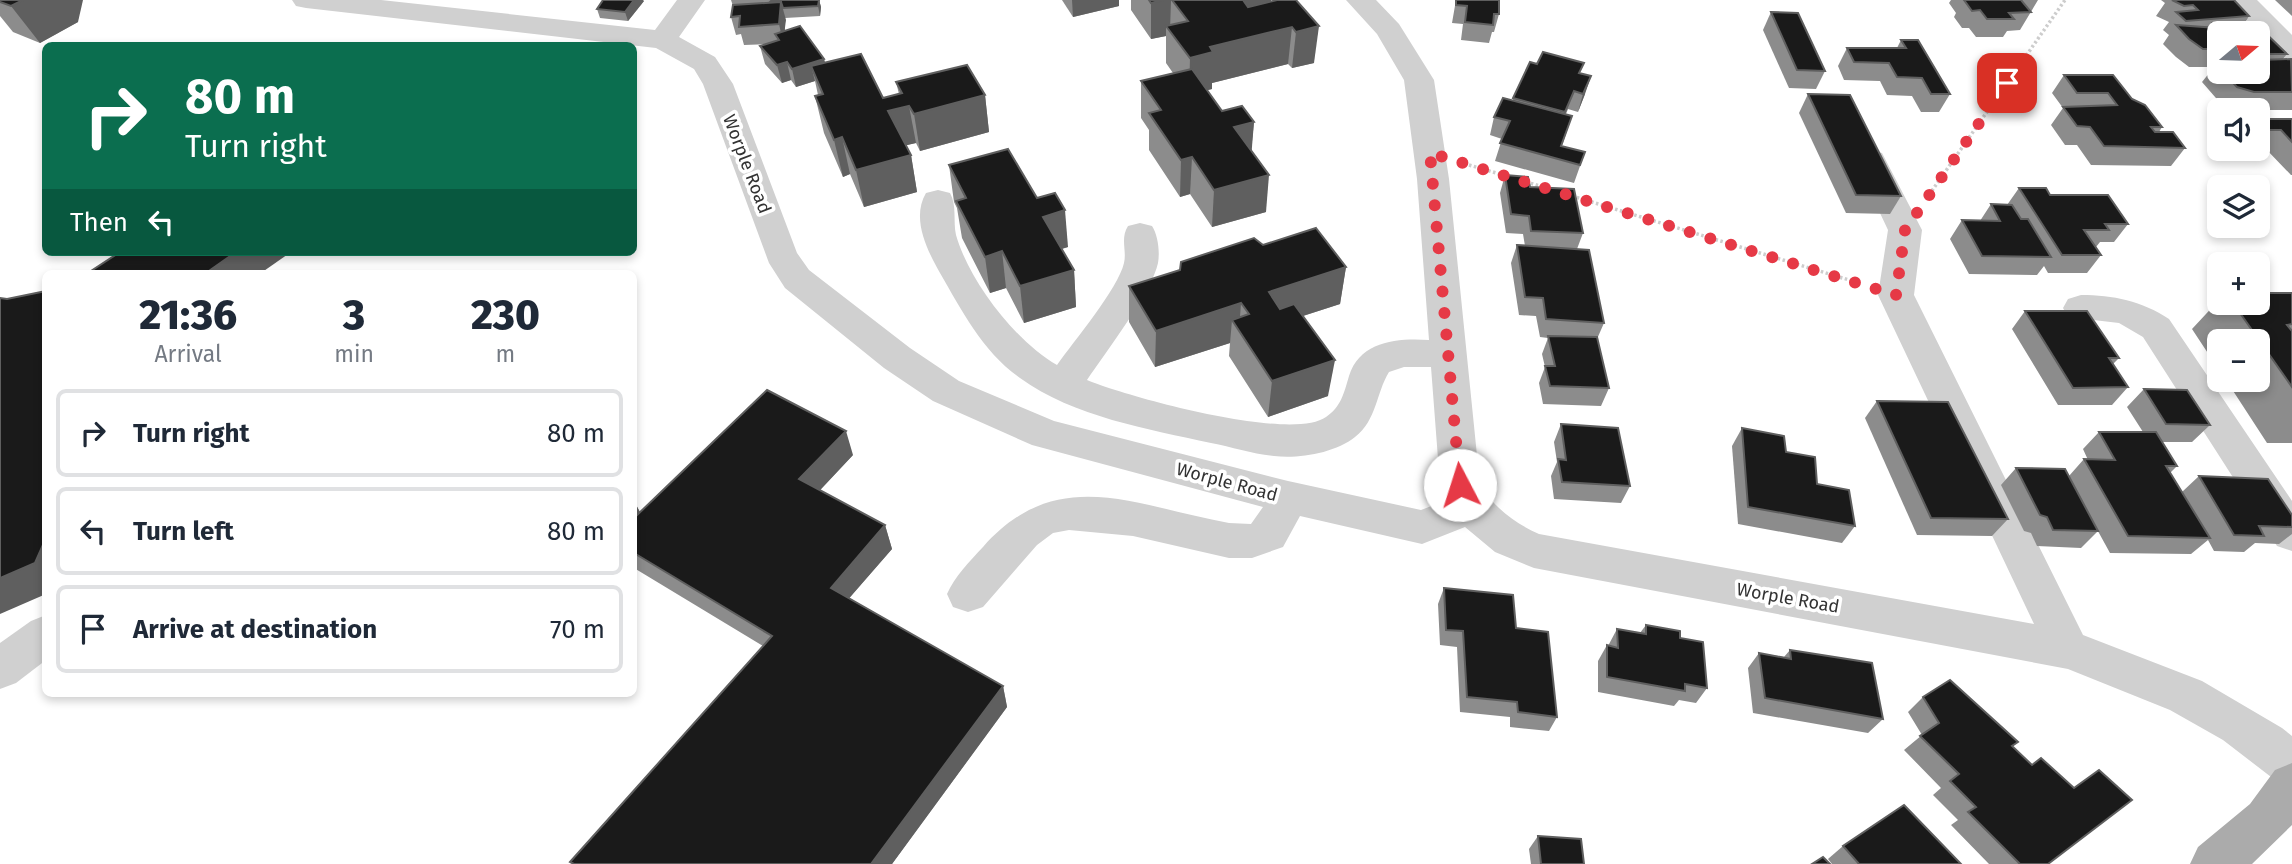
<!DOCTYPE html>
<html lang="en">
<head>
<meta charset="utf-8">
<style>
	:root { --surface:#fff; --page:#f6f6f7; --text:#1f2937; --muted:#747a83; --line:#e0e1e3 }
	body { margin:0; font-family:"Fira Sans",sans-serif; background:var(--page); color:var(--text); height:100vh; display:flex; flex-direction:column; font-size:26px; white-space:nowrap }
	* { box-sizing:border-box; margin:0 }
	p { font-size:23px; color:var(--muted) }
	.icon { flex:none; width:38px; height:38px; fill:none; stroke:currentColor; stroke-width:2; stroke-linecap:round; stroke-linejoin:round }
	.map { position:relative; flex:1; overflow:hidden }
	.sheet { position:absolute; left:42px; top:270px; width:595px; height:427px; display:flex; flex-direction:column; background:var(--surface); border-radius:10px; box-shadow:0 4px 10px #0003 }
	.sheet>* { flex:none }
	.top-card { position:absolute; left:42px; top:42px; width:595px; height:214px; border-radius:10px; box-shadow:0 4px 10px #0003; background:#0b6e4f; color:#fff; overflow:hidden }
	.needle { width:46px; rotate:71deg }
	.buttons { position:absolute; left:2207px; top:21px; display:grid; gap:14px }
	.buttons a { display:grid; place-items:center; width:63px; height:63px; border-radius:10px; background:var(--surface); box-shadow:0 4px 10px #0003; font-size:35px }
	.pin { position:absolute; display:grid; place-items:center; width:60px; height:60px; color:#fff; margin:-30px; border-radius:14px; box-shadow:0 4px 10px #0006 }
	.me { position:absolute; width:77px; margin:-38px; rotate:355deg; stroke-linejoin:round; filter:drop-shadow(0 0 5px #0008) }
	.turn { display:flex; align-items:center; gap:24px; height:147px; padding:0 28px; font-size:32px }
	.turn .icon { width:91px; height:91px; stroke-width:2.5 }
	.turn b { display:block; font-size:49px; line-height:60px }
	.then { display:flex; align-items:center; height:66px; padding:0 28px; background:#0003; gap:14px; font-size:26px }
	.eta { display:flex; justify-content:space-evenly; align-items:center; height:119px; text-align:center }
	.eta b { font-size:42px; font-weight:800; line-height:49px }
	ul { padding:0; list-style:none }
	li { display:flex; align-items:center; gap:21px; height:88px; margin:0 14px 10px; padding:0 14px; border:4px solid var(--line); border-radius:10px }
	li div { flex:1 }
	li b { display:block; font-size:26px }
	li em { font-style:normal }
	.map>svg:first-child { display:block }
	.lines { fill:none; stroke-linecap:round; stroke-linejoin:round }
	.path { stroke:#cdcdcd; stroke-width:3.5; stroke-dasharray:2.5 2.5; stroke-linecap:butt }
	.minor { fill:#d0d0d0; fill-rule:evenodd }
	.major { fill:#ababab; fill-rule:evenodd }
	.wall { fill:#8c8c8c; fill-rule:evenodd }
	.shaded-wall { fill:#5f5f5f }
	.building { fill:#1a1a1a; stroke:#5f5f5f; stroke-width:2 }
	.route { stroke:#e63946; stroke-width:12; stroke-dasharray:0 21.6 }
	.labels { text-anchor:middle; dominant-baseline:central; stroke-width:7; stroke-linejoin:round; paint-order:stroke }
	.street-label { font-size:18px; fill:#333; stroke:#fff }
</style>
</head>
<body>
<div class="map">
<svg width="2292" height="864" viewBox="0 0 2292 864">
	<rect width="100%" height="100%" fill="#fff"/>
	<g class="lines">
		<!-- path -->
		<g class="path">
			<path d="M 1469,165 L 1510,177"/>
			<path d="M 1526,182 L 1551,189"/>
			<path d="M 1929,195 L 2065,0"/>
			<path d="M 1572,196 L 1859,283"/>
		</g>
		<!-- minor -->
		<g class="minor">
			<path d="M 292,0 L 381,0 L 655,30 L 677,0 L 705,0 L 679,37 L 715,57 L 733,84 L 797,253 L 809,270 L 910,348 L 959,381 L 1054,421 L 1288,481 L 1421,510 L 1447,500 L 1440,485 L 1431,367 L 1404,367 L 1389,372 C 1376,393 1377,420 1355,437 C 1335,453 1299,459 1274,456 C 1253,454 1232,447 1211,443 C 1148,429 1074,417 1020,378 C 983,352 962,311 940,273 C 927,250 911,218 926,193 L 938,190 L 950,193 C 957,205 953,221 956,235 C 969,281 1016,342 1057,365 C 1074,341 1118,289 1124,263 C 1127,250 1120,239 1128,226 L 1140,223 L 1152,226 C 1158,235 1160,252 1158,263 C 1152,292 1105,353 1087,380 C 1128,397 1291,442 1326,417 C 1341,407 1344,393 1349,376 C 1360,341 1397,338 1429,340 L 1417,179 L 1404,80 L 1377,34 L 1346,0 L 1376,0 L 1399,24 L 1434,80 L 1449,179 L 1480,485 C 1495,508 1514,523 1539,534 L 2034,624 L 1878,295 L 1888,230 L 1855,160 L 1860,153 L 1871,150 L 1882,153 L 1922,230 L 1914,295 L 2083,635 L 2202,681 L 2282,728 L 2292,736 L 2292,786 L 2275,780 L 2223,740 L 2170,710 L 2068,669 L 1534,568 L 1495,552 L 1465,527 L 1422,544 L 1300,516 L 1283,547 L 1252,558 L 1229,558 L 1133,536 L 1069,530 L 1053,533 L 1037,545 L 983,607 L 968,612 L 953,607 L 947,594 C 955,576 969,562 983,547 C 1057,463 1135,506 1229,523 L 1251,524 L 1263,507 L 1032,445 L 933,401 L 884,368 L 785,288 L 769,263 L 703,84 L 694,69 L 656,48 L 306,8 L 296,6 Z"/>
			<path d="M 2227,0 L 2257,0 L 2292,35 L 2292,60 L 2282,57 Z"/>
			<path d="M 2081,295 C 2113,295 2142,301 2169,319 L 2292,501 L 2292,551 L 2277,546 L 2143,337 L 2119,323 L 2068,317 L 2063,308 L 2068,299 Z"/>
			<path d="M 46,615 L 46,660 L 16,683 L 0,689 L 0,643 L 31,621 Z"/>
		</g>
		<!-- major -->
		<path class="major" d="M 2292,763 L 2292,825 L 2252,864 L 2190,864 L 2198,847 L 2250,804 L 2275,770 Z"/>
	</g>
	<!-- wall -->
	<g class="wall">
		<path d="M 0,0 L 78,22 L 40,43 L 13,32 L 0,16 Z"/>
		<path d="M 731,0 L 819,0 L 821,7 L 820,16 L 785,18 L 785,31 L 824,59 L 825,62 L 883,98 L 899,94 L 896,82 L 985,95 L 989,132 L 920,151 L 916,143 L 906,145 L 911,155 L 917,192 L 864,207 L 850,174 L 843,177 L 824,133 L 815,96 L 818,95 L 815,81 L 796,87 L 791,80 L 782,83 L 765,64 L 760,46 L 767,44 L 744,45 L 741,34 L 736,35 L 731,17 L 733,6 Z"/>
		<path d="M 1062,0 L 1119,0 L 1119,6 L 1073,17 Z"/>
		<path d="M 1131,0 L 1271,0 L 1271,2 L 1277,0 L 1314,63 L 1292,68 L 1288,64 L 1212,83 L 1212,89 L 1207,90 L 1222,111 L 1254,122 L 1251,151 L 1266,212 L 1212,227 L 1190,194 L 1180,197 L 1149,150 L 1149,130 L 1141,118 L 1141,81 L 1173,73 L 1166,63 L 1166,36 L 1151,39 L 1131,10 Z"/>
		<path d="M 1456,0 L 1499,0 L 1499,14 L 1494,32 L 1492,32 L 1489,43 L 1461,40 L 1463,24 L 1452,23 Z"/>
		<path d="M 1951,0 L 2038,0 L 2020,30 L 2007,31 L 2003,37 L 1976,37 L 1969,28 L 1962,28 L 1954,17 L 1956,13 L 1949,3 Z"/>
		<path d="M 2161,0 L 2234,0 L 2249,16 L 2245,23 L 2287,54 L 2282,60 L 2292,60 L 2292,110 L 2239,110 L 2222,105 L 2202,82 L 2214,67 L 2189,67 L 2176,57 L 2163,44 L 2169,35 L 2163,30 L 2169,22 L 2156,16 L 2165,3 ZM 2219,33 L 2258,33 L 2258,72 L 2219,72 Z"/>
		<path d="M 2275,0 L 2292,0 L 2292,16 Z"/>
		<path d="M 644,1 L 628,21 L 600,18 L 597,9 Z"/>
		<path d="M 1771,12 L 1825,71 L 1816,89 L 1789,88 L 1763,30 Z"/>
		<path d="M 1901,40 L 1950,94 L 1939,112 L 1921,112 L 1912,96 L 1887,95 L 1880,81 L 1844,80 L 1838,66 L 1847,48 L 1897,48 Z"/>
		<path d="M 1581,73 L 1585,94 L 1578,112 L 1568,109 L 1566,114 L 1572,116 L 1562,146 L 1585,152 L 1574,183 L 1495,161 L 1502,139 L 1490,135 L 1494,117 L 1513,100 L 1513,98 Z"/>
		<path d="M 2064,75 L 2132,99 L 2162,127 L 2159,132 L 2185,148 L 2171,166 L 2091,165 L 2077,145 L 2065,145 L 2051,125 L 2063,108 L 2052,93 Z"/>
		<path d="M 1808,94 L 1901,196 L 1890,214 L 1846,213 L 1799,113 Z"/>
		<path d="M 2258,119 L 2292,119 L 2292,175 L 2291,175 L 2265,148 L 2258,148 Z"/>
		<path d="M 949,165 L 1037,198 L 1068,247 L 1062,249 L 1074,270 L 1076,307 L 1024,323 L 1006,288 L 990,293 L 962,238 L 957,208 L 954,202 Z"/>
		<path d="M 1505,175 L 1583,233 L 1577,249 L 1604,323 L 1597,339 L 1609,388 L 1601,406 L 1543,404 L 1539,383 L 1545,367 L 1542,354 L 1548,338 L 1540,337 L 1536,316 L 1519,315 L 1511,263 L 1517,245 L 1525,246 L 1523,234 L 1506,233 L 1500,193 Z"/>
		<path d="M 2019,188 L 2050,195 L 2128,224 L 2114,242 L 2100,242 L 2096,247 L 2101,255 L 2087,273 L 2048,273 L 2044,266 L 2037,275 L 1969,274 L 1950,239 L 1962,220 L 1980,221 L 1991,204 L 2007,205 Z"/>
		<path d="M 1263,245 L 1346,267 L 1340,304 L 1303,316 L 1328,396 L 1268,417 L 1229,356 L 1230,343 L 1155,367 L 1129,322 L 1129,286 Z"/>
		<path d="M 2292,293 L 2292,443 L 2267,443 L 2226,380 L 2258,380 L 2258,341 L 2219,341 L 2219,370 L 2192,329 L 2219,300 L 2219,303 L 2258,303 Z"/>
		<path d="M 2025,311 L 2119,358 L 2113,364 L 2128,387 L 2112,405 L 2058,405 L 2012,329 Z"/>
		<path d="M 2144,389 L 2210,425 L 2192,442 L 2162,442 L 2177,466 L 2170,473 L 2182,492 L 2199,476 L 2292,515 L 2292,534 L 2279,544 L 2255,543 L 2244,552 L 2214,551 L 2208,540 L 2191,554 L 2110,553 L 2088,513 L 2098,531 L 2081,548 L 2037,546 L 2031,533 L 2024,531 L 2001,485 L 2016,468 L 2069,476 L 2084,459 L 2088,460 L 2083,449 L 2099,432 L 2143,432 L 2127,407 Z"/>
		<path d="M 1877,401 L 2008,519 L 1992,536 L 1917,535 L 1865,418 Z"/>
		<path d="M 1561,424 L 1630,486 L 1621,503 L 1554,499 L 1551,476 L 1557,462 L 1554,442 Z"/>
		<path d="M 1742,428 L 1786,452 L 1817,484 L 1855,526 L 1842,543 L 1738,524 L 1732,446 Z"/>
		<path d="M 853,455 L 820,490 L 885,525 L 892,549 L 849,598 L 1003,686 L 1007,707 L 892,864 L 573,864 L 570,862 L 763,646 L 634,568 L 634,501 L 640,512 Z"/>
		<path d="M 1444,588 L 1516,628 L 1557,717 L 1549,731 L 1510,727 L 1510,717 L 1460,712 L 1457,647 L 1440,645 L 1438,604 Z"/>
		<path d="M 1646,625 L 1680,638 L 1707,688 L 1696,703 L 1679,700 L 1674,706 L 1598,692 L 1598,661 L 1607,645 L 1608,646 L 1617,629 L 1640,633 Z"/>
		<path d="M 1790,650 L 1883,719 L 1868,733 L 1753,713 L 1748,668 L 1759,653 L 1784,657 Z"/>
		<path d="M 1923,697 L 2013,746 L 2048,864 L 1989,864 L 1951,825 L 1958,820 L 1933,795 L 1941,788 L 1904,750 L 1922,735 L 1908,712 Z"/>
		<path d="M 1538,836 L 1584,864 L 1531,864 L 1529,849 Z"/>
		<path d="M 1843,846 L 1961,864 L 1832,864 L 1828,859 Z"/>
	</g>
	<!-- shaded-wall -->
	<g class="shaded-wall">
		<path d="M 23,0 L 83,0 L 78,22 L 40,43 L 11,6 Z"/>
		<path d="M 634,0 L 643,0 L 644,1 L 628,21 L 625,12 Z"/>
		<path d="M 819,0 L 821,7 L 820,16 L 818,6 Z"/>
		<path d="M 1072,0 L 1119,0 L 1119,6 L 1073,17 Z"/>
		<path d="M 1163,0 L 1171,0 L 1170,31 L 1166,26 L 1166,36 L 1151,39 L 1151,3 Z"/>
		<path d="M 1228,0 L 1271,0 L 1270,9 L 1227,20 Z"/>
		<path d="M 781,2 L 786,20 L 783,42 L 779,24 Z"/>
		<path d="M 1319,26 L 1314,63 L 1292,68 L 1296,32 Z"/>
		<path d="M 1292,27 L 1288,64 L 1212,83 L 1212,89 L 1189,95 L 1190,58 L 1210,47 Z"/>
		<path d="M 824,59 L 828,77 L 811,66 L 815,81 L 796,87 L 792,69 Z"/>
		<path d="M 787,62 L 791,80 L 782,83 L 777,65 Z"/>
		<path d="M 1591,76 L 1585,94 L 1578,112 L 1583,94 Z"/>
		<path d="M 985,95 L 989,132 L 920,151 L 914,114 Z"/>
		<path d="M 909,106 L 916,143 L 895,148 L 888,111 Z"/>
		<path d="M 1254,122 L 1251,159 L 1234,127 Z"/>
		<path d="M 842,137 L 850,174 L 843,177 L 834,140 Z"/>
		<path d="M 911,155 L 917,192 L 864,207 L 856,170 Z"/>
		<path d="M 1192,157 L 1190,194 L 1180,197 L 1181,160 Z"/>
		<path d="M 1269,175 L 1266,212 L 1212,227 L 1214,190 Z"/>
		<path d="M 1065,210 L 1068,247 L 1046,253 L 1043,217 Z"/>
		<path d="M 1002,251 L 1006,288 L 990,293 L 985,257 Z"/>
		<path d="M 236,252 L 291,252 L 261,273 L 206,273 Z"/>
		<path d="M 1346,267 L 1340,304 L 1265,328 L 1269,292 Z"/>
		<path d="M 1074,270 L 1076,307 L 1024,323 L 1020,286 Z"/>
		<path d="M 1241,303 L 1239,331 L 1232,320 L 1230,343 L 1155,367 L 1156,331 Z"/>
		<path d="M 1335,360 L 1328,396 L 1268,417 L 1272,381 Z"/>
		<path d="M 846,431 L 853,455 L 808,503 L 799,479 Z"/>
		<path d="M 634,501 L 644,520 L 634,530 Z"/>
		<path d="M 885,525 L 892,549 L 839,610 L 831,588 Z"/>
		<path d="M 46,538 L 46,594 L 0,614 L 0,578 Z"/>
		<path d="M 1003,686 L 1007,707 L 892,864 L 871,864 Z"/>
	</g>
	<!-- building -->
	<g class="building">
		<path d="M 0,0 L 23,0 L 11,6 L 0,2 Z"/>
		<path d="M 603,0 L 634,0 L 625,12 L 597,9 Z"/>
		<path d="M 782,0 L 819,0 L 818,6 L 783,8 L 781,2 L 770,2 L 771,1 Z"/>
		<path d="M 1149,0 L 1163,0 L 1151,3 Z"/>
		<path d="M 1172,0 L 1243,0 L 1248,7 L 1277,0 L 1296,0 L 1319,26 L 1296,32 L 1292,27 L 1210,47 L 1213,52 L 1190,58 L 1166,26 L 1188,21 Z"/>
		<path d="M 1456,0 L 1499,0 L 1499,14 L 1494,14 L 1493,25 L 1465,22 L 1467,6 L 1456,5 Z"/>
		<path d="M 1964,0 L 2021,0 L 2031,12 L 2009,13 L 2014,19 L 1987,19 L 1980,10 L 1972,11 Z"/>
		<path d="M 2172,0 L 2234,0 L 2249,16 L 2186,21 L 2176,12 L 2198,10 L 2193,5 L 2184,6 Z"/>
		<path d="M 781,2 L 779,24 L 739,27 L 740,16 L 731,17 L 733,5 Z"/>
		<path d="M 1771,12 L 1798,13 L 1825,71 L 1797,70 Z"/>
		<path d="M 2254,22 L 2287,54 L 2258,54 L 2258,33 L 2219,33 L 2219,49 L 2203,49 L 2189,39 L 2176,25 L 2218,28 L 2213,23 Z"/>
		<path d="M 800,26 L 824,59 L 792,69 L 787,62 L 777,65 L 760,46 L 779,40 L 775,34 Z"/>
		<path d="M 1901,40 L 1918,40 L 1950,94 L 1931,94 L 1922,78 L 1897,77 L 1889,63 L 1854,62 L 1847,48 L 1906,48 Z"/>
		<path d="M 1543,52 L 1584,63 L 1579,73 L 1591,76 L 1583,94 L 1574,91 L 1565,112 L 1513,98 L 1530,62 L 1537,64 Z"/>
		<path d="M 861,54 L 883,98 L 902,93 L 896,82 L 967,65 L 985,95 L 914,114 L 909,106 L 888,111 L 911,155 L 856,170 L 842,137 L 834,140 L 815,96 L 823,94 L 811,66 Z"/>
		<path d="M 2291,59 L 2292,92 L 2254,92 L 2237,87 L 2223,72 L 2258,72 L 2258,60 Z"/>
		<path d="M 1192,69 L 1222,111 L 1242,106 L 1254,122 L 1234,127 L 1269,175 L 1214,190 L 1192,157 L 1181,160 L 1149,113 L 1161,110 L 1141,81 Z"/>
		<path d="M 2064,75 L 2113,75 L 2132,99 L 2145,105 L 2162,127 L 2151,127 L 2155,132 L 2173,132 L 2185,148 L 2104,146 L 2090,127 L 2077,126 L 2063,107 L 2117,105 L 2108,93 L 2077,93 Z"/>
		<path d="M 1808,94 L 1850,95 L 1901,196 L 1856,195 Z"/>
		<path d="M 1503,98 L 1572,116 L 1561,146 L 1585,152 L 1580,165 L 1500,143 L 1510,121 L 1494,117 Z"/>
		<path d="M 2258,119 L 2292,119 L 2292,142 L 2281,130 L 2265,130 L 2258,123 Z"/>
		<path d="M 1008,149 L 1037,198 L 1055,193 L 1065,210 L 1043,217 L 1074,270 L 1020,286 L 1002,251 L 985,257 L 956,201 L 966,198 L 949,165 Z"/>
		<path d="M 1505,175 L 1528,177 L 1530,187 L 1574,189 L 1583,233 L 1531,231 L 1529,216 L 1511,214 Z"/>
		<path d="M 2019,188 L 2046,188 L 2050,195 L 2108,195 L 2128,224 L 2105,224 L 2109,230 L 2084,230 L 2101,255 L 2062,255 Z"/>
		<path d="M 1991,204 L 2012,205 L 2021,219 L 2028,219 L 2051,257 L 1982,256 L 1962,220 L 2000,221 Z"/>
		<path d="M 1316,228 L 1346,267 L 1269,292 L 1280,309 L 1294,304 L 1335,360 L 1272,381 L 1232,320 L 1249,314 L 1241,303 L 1156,331 L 1129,286 L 1180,270 L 1181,262 L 1254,238 L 1263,245 Z"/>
		<path d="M 1517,245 L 1589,250 L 1604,323 L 1546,319 L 1543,298 L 1525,297 Z"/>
		<path d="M 120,252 L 236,252 L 206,273 L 88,273 Z"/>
		<path d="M 46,291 L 46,538 L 35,563 L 0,578 L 0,298 L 7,299 Z"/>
		<path d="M 2258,293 L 2292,293 L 2292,324 L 2287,325 L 2292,331 L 2292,387 L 2233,303 L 2258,303 Z"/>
		<path d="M 2025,311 L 2087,311 L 2119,358 L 2109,358 L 2128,387 L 2073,388 Z"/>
		<path d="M 1548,336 L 1597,337 L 1609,388 L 1550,386 L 1545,366 L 1555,366 Z"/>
		<path d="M 2144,389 L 2187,390 L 2210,425 L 2166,424 Z"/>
		<path d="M 767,390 L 846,431 L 799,479 L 885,525 L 831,588 L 1003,686 L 871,864 L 574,864 L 570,862 L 772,636 L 634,553 L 634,518 Z"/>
		<path d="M 1877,401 L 1948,402 L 2008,519 L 1931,518 Z"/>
		<path d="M 1561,424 L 1618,428 L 1630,486 L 1562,482 L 1558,459 L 1566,460 Z"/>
		<path d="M 1742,428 L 1784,436 L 1786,452 L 1815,457 L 1817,484 L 1849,490 L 1855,526 L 1748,507 Z"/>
		<path d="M 2099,432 L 2156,432 L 2177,466 L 2166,466 L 2210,538 L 2128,536 L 2084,459 L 2115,460 Z"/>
		<path d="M 2016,468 L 2065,469 L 2098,531 L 2053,530 L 2047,517 L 2040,515 Z"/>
		<path d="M 2199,476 L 2268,479 L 2292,515 L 2292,527 L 2259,526 L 2264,536 L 2234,535 Z"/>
		<path d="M 1444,588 L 1513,595 L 1516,628 L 1548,632 L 1557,717 L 1518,712 L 1517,702 L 1467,697 L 1463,631 L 1446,630 Z"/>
		<path d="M 1646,625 L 1680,631 L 1680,638 L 1703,642 L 1707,688 L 1685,684 L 1685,691 L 1607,677 L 1607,645 L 1618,648 L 1617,629 L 1646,634 Z"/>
		<path d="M 1790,650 L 1872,663 L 1883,719 L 1765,698 L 1759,653 L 1791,659 Z"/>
		<path d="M 1950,680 L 2018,742 L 2012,746 L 2032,765 L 2041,758 L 2074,788 L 2099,770 L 2132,800 L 2048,864 L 2020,864 L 1968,812 L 1976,807 L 1950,781 L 1959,774 L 1920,736 L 1939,723 L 1923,697 Z"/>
		<path d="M 1904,805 L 1961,864 L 1859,864 L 1843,846 Z"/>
		<path d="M 1538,836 L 1581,839 L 1584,864 L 1541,864 Z"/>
		<path d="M 1823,857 L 1830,864 L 1812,864 Z"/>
	</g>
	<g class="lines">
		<!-- route -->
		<path class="route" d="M 1460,485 L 1430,153 L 1896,295 L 1905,230 L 2007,83"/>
	</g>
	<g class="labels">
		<!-- street labels -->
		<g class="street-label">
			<text transform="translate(747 164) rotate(69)">Worple Road</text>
			<text transform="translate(1227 482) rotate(15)">Worple Road</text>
			<text transform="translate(1788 598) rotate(10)">Worple Road</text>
		</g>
	</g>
</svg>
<div class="buttons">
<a><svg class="needle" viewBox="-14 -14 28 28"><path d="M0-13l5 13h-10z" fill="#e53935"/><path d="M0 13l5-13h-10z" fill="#747a83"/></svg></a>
<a><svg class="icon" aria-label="sound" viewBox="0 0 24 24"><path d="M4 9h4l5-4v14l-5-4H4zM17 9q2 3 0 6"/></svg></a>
<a><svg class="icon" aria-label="layers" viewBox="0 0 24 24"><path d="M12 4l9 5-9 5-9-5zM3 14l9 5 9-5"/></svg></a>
<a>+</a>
<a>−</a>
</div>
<div class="pin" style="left:2007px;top:83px;background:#d93025"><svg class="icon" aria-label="arrive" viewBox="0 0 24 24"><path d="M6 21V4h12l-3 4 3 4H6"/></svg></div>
<svg class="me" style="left:1460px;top:485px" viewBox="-20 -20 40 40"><circle r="19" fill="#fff"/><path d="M0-13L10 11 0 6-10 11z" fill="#e63946"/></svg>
<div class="top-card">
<div class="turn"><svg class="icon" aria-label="right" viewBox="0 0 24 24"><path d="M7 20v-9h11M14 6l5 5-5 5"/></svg><div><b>80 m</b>Turn right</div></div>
<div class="then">Then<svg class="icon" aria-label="left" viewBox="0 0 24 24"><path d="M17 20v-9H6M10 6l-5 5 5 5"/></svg></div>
</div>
<section class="sheet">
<div class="eta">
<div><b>21:36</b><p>Arrival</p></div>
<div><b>3</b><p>min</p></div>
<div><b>230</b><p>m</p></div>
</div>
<ul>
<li><svg class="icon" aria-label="right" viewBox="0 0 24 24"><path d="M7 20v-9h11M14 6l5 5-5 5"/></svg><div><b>Turn right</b></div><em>80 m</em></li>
<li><svg class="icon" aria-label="left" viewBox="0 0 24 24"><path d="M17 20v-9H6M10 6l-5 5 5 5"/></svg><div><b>Turn left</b></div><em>80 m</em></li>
<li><svg class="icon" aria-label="arrive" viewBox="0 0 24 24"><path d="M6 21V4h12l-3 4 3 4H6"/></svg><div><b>Arrive at destination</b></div><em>70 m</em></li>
</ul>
</section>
</div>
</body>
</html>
